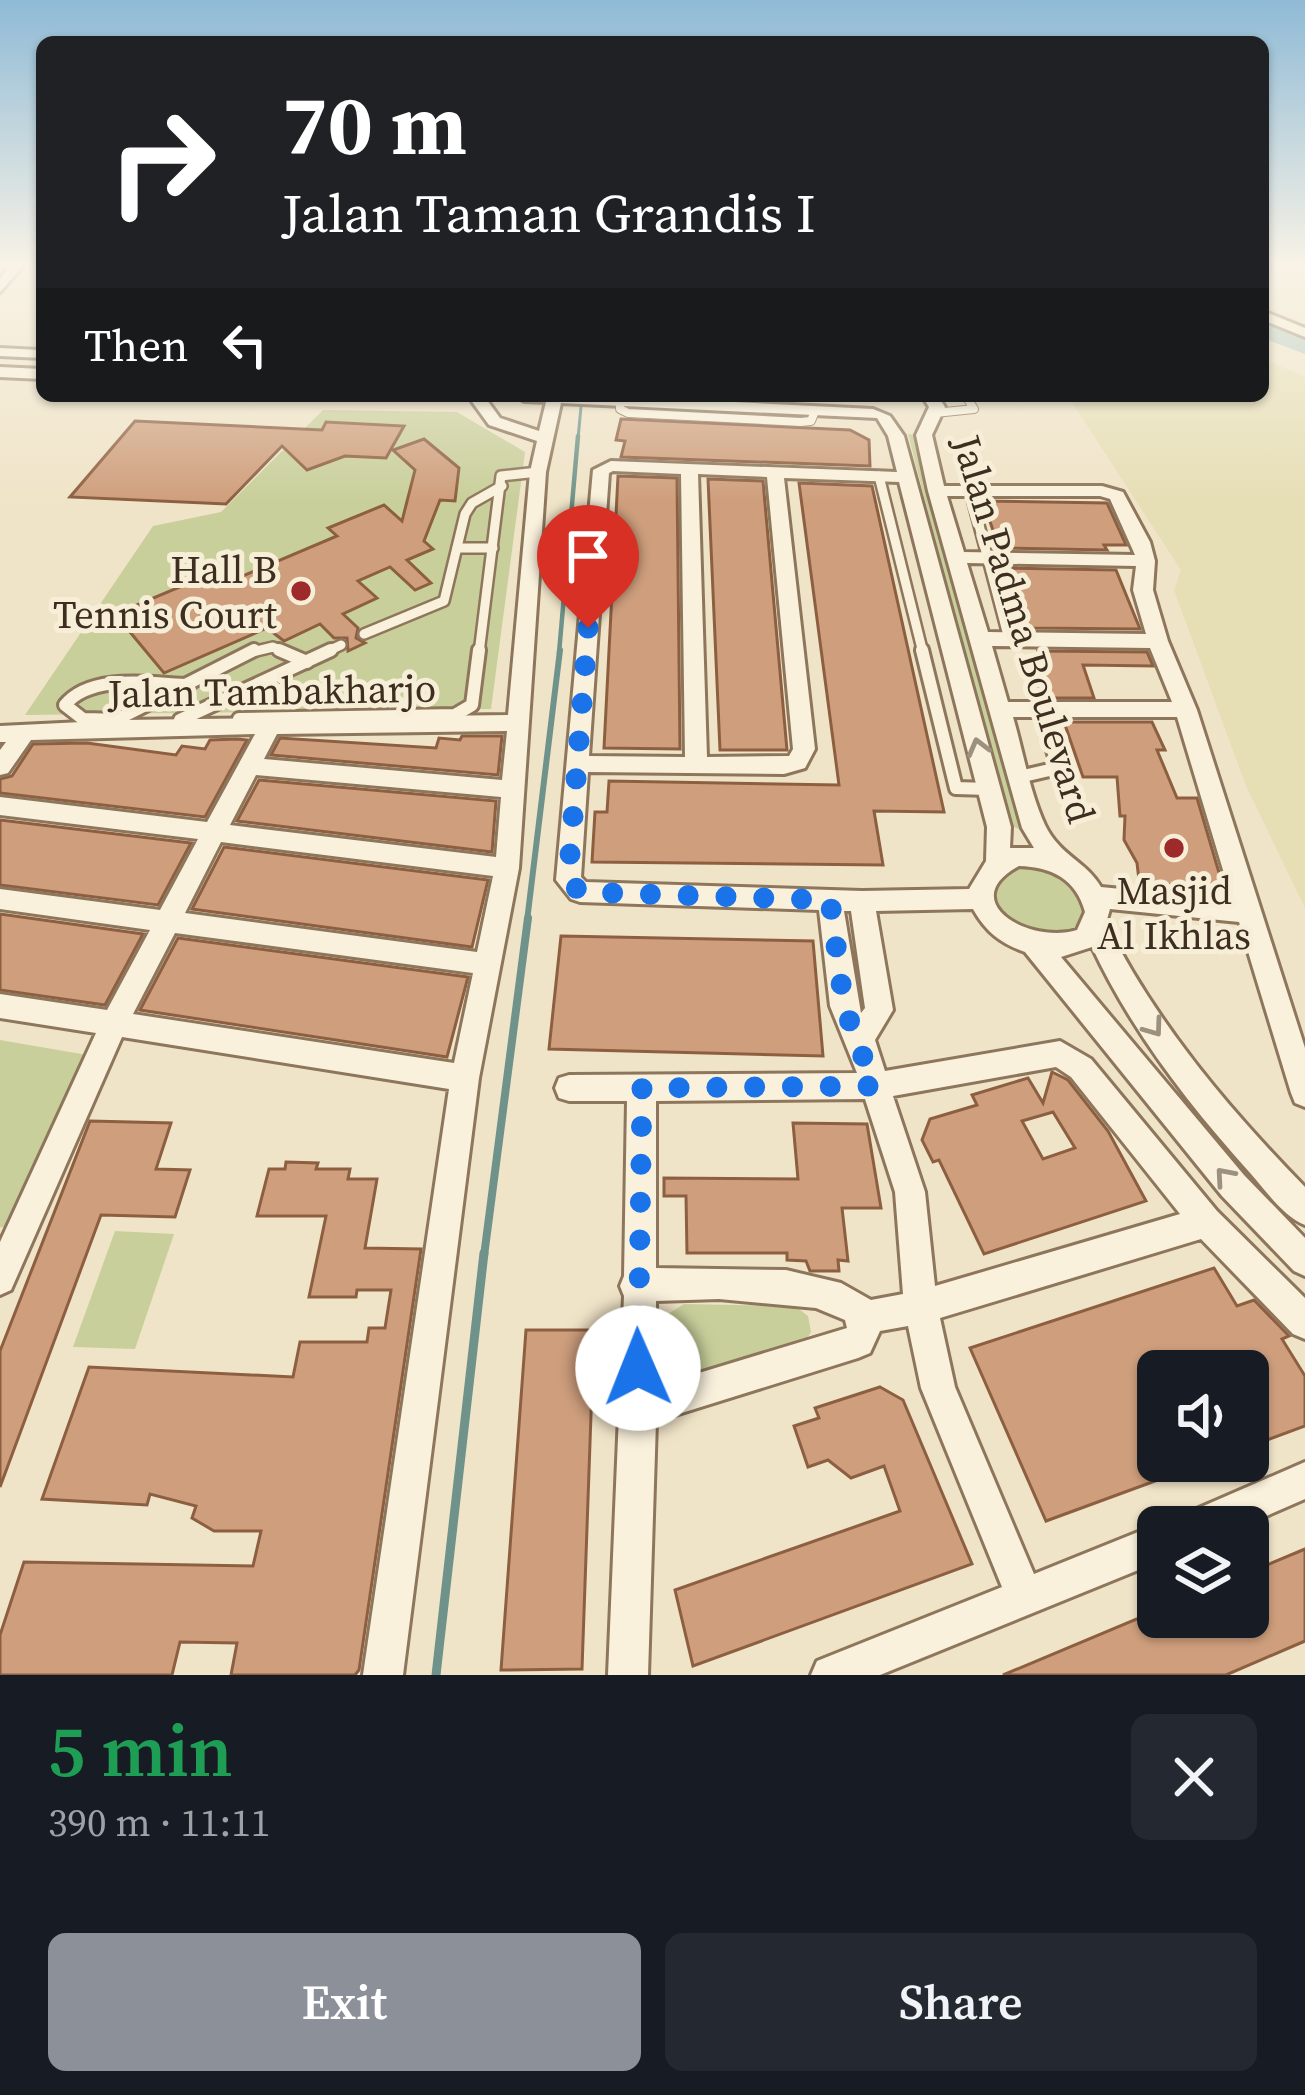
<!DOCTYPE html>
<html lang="en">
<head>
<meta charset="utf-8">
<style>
	:root { --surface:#171b24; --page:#242831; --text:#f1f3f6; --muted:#9ea1a6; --accent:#8c9099 }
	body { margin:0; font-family:"Source Serif 4",serif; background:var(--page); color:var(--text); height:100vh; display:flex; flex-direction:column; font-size:45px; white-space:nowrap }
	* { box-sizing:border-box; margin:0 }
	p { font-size:39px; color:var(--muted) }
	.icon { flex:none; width:66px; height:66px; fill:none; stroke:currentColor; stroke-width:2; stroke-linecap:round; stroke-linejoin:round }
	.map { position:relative; height:1675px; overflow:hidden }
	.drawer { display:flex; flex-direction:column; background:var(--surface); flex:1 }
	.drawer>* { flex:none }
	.banner { position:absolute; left:36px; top:36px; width:1233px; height:366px; border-radius:18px; box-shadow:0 3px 9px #0004; background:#202124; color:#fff; overflow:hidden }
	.tools { position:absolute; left:1137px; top:1350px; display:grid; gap:24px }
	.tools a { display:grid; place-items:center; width:132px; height:132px; border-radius:18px; background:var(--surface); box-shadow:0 3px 9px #0004; font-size:60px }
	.pin { position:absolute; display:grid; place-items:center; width:102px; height:102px; color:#fff; margin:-123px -51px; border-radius:50% 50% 50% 0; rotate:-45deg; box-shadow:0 0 12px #0007 }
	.pin .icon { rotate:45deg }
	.me { position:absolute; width:132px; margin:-66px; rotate:359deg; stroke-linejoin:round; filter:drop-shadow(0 0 9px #0008) }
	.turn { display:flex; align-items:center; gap:42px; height:252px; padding:0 48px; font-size:54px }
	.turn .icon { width:156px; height:156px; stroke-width:2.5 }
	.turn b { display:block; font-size:84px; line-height:102px }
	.then { display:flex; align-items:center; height:114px; padding:0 48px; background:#0003; gap:24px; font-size:45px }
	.round { display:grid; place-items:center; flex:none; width:126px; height:126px; border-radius:18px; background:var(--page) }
	.overview { display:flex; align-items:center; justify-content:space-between; height:204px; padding:0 48px }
	h1 { font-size:72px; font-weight:600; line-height:90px; color:#1e9e55 }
	.button { display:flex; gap:24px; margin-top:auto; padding:24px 48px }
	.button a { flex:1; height:138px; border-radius:18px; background:var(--accent); color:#fff; font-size:48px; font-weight:600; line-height:138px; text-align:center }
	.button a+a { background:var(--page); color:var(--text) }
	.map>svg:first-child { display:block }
	.farmland { fill:#e6deb5 }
	.green { fill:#c9cf9b }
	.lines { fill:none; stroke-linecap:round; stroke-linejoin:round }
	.stream-far4 { stroke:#6f938a; stroke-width:3 }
	.stream-far3 { stroke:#6f938a; stroke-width:4.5 }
	.stream-far2 { stroke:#6f938a; stroke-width:6 }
	.stream-far1 { stroke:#6f938a; stroke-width:8 }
	.stream { stroke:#6f938a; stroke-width:9 }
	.river { fill:#a9c4bc; fill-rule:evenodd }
	.building { fill:#cf9f7d; stroke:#8d5f41; stroke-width:3; fill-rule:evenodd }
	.service-far2-casing { stroke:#8d765c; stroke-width:10 }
	.service-far1-casing { stroke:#8d765c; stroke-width:14 }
	.service-casing { stroke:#8d765c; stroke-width:18 }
	.minor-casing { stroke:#8d765c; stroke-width:6 }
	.service-far2 { stroke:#faf1dc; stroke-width:8 }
	.service-far1 { stroke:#faf1dc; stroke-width:9 }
	.service { stroke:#faf1dc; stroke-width:12 }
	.minor { fill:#faf1dc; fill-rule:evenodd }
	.oneway { stroke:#9c907e }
	.route { stroke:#1a73e8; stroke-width:21; stroke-dasharray:0 37.8 }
	.poi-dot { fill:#9e2a2b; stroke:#f7eed8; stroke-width:4.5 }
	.labels { text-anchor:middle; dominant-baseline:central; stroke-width:10; stroke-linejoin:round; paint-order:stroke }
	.poi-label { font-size:39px; fill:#3d2e20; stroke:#f7eed8; text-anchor:end }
	.street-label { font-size:39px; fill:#3d2e20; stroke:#f7eed8 }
</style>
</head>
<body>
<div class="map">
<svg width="1305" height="1675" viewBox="0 0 1305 1675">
	<rect width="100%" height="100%" fill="#f0e4c8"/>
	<!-- farmland -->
	<path class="farmland" d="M 1263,358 L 1305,377 L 1305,908 L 1246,786 L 1174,590 L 1181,570 L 1068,396 L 1263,396 Z"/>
	<!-- green -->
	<g class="green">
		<path d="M 323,410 L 457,412 L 525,452 L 491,709 L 25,715 L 153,526 L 221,512 Z"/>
		<path d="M 908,434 L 918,435 L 1021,830 L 1008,824 Z"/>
		<path d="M 1013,866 C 1049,866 1068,872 1084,906 L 1077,929 C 1046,946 1024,929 998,912 L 992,891 Z"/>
		<path d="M 0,1040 L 93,1056 L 16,1230 L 0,1227 Z"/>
		<path d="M 115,1231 L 174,1234 L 135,1349 L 73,1347 Z"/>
		<path d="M 684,1304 L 795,1306 L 808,1316 L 811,1332 L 803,1345 L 694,1377 C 661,1375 648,1348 662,1318 Z"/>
	</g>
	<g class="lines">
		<!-- stream-far4 -->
		<path class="stream-far4" d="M 578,439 L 582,396"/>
		<!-- stream-far3 -->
		<path class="stream-far3" d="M 559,653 L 578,436"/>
		<!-- stream-far2 -->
		<path class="stream-far2" d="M 527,921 L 560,650"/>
		<!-- stream-far1 -->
		<path class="stream-far1" d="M 484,1256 L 528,918"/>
		<!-- stream -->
		<path class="stream" d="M 436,1675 L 484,1253"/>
		<!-- river -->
		<path class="river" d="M 1263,323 L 1305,339 L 1305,354 L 1263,338 Z"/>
	</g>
	<!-- building -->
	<g class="building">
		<path d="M 621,419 L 850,430 L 869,440 L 870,466 L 621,457 L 625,441 L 616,440 Z"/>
		<path d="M 135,421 L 322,430 L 326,422 L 404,426 L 386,458 L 345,456 L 307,470 L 282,446 L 226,504 L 70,497 Z"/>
		<path d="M 424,439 L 459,468 L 455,501 L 440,500 L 424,541 L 433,549 L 407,560 L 431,583 L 415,590 L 390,567 L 358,581 L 377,598 L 343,614 L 358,628 L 356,638 L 365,643 L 348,651 L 347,638 L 334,638 L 320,624 L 284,641 L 267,628 L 164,673 L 115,614 L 208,575 L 219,586 L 337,536 L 328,528 L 384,505 L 402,521 L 415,470 L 393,450 Z"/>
		<path d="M 618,476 L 677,478 L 680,749 L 604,748 Z"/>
		<path d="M 708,479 L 763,481 L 787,750 L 720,750 Z"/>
		<path d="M 799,483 L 872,486 L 944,812 L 874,811 L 883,865 L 592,862 L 595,812 L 607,812 L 609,781 L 839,785 Z"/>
		<path d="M 983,501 L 1107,503 L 1126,545 L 1104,545 L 1107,550 L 999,548 Z"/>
		<path d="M 1006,568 L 1116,570 L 1140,629 L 1031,628 L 1023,623 Z"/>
		<path d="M 1038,651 L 1147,652 L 1153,666 L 1083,665 L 1094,698 L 1042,698 L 1034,670 L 1044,670 Z"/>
		<path d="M 1064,722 L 1152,722 L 1165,750 L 1157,750 L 1177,798 L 1197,798 L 1225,893 L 1139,880 L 1137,863 L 1124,840 L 1125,816 L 1120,816 L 1117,777 L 1083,777 Z"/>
		<path d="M 462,736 L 502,736 L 498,775 L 271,755 L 280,738 L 436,748 L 439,738 L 460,740 Z"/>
		<path d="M 237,739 L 247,740 L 205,817 L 0,793 L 0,779 L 12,776 L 33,744 L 87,743 L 176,755 L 182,746 L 205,749 L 210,740 Z"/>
		<path d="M 259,780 L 496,801 L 492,852 L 237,821 Z"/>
		<path d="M 0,820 L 191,843 L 158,905 L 0,885 Z"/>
		<path d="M 224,847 L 488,880 L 472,947 L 192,909 Z"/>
		<path d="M 0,914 L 143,934 L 105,1005 L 0,990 Z"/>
		<path d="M 561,936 L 813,941 L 823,1056 L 549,1049 Z"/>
		<path d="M 178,938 L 468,977 L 447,1057 L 140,1010 Z"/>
		<path d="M 1052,1072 L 1068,1080 L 1108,1131 L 1146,1201 L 984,1254 L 939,1160 L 933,1162 L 922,1140 L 930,1119 L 977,1105 L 972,1095 L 1028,1078 L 1043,1103 ZM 1053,1112 L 1075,1148 L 1043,1159 L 1022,1121 Z"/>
		<path d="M 90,1121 L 171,1123 L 156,1169 L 190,1170 L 175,1217 L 101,1215 L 0,1487 L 0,1351 Z"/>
		<path d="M 793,1123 L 867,1124 L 881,1208 L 842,1208 L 848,1261 L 838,1260 L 839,1271 L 810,1271 L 806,1261 L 787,1260 L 787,1253 L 687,1253 L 686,1196 L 664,1196 L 664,1178 L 798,1179 Z"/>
		<path d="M 286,1162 L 318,1163 L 316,1169 L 350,1169 L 348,1179 L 377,1179 L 365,1248 L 421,1249 L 359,1670 L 355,1675 L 231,1675 L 237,1643 L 180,1642 L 172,1675 L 0,1675 L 0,1635 L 24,1562 L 253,1566 L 261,1531 L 214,1531 L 192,1518 L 196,1506 L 150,1494 L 147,1505 L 42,1499 L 89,1367 L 293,1377 L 300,1342 L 367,1342 L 369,1328 L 385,1328 L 391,1290 L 357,1290 L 356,1297 L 309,1297 L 326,1216 L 257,1216 L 269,1169 L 285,1169 Z"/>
		<path d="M 1214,1268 L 1237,1306 L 1254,1300 L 1289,1336 L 1282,1339 L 1305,1376 L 1305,1426 L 1248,1447 L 1248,1371 L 1158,1371 L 1158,1461 L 1204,1463 L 1046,1521 L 970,1348 Z"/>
		<path d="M 526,1330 L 594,1330 L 582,1669 L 501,1670 Z"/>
		<path d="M 880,1387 L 903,1400 L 972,1564 L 693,1666 L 675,1590 L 900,1511 L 884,1466 L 851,1478 L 828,1460 L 808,1467 L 794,1426 L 819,1418 L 815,1408 Z"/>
		<path d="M 1305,1549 L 1305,1641 L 1226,1675 L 1003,1675 L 1158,1610 L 1158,1617 L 1248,1617 L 1248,1573 Z"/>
	</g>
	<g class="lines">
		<!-- service-far2 casing -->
		<g class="service-far2-casing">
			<g id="service-far2">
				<path d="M 620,400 L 620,409 L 628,413 L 801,422 L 811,421 L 815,411"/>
				<path d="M 935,413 L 974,409 L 966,396"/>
			</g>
		</g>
		<!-- service-far1 casing -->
		<g class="service-far1-casing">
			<g id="service-far1">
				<path d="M 879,476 L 923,653"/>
				<path d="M 970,491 L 1009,639"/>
				<path d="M 457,548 L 493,548"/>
				<path d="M 364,634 L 444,601 L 465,514 L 472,503 L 502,486"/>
				<path d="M 248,653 L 273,647 L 286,653"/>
				<path d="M 324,653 L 341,645"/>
				<path d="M 479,653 L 501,476 L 538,472"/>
			</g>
		</g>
		<!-- service casing -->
		<g class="service-casing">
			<g id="service">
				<path d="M 279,650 L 307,662"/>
				<path d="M 922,650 L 956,788 L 989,789"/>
				<path d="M 118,719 L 254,650"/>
				<path d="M 239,719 L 455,715 L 472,705 L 479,650"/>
				<path d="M 123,720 L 83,719 L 65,705 C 91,673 152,684 189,685"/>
				<path d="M 180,720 L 331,650"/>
				<path d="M 1019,777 L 1058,768 L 1042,709"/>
			</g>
		</g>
		<!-- minor casing -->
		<g class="minor-casing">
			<g id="minor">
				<path d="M 10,266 L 23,266 L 0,292 L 0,279 Z"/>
				<path d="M 1263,311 L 1305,328 L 1305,337 L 1263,320 Z"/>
				<path d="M 0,348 L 39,350 L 42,358 L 0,356 Z"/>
				<path d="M 0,367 L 42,369 L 42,379 L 0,377 Z"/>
				<path d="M 468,396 L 484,396 L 500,418 L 539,431 L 546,402 L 524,401 L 516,396 L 615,396 L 873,409 L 890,416 L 904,436 L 1011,827 L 1010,848 L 1034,848 L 1022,828 L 928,491 L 916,435 L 929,407 L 922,396 L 938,396 L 945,407 L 932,435 L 944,486 L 1102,486 L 1123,492 L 1150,542 L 1155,561 L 1153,590 L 1168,641 L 1197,710 L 1305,1048 L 1305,1107 L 1295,1103 L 1291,1093 L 1239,922 L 1110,909 L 1106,923 C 1156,1023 1227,1107 1305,1187 L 1305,1225 C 1283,1216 1267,1192 1251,1174 C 1189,1105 1132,1032 1092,947 L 1061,957 L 1244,1175 L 1305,1238 L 1305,1276 L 1294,1271 L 1222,1196 L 1025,952 C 1000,943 986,932 973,909 L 876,911 L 893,1010 L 875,1040 L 885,1071 L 1060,1041 L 1091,1059 L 1217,1211 L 1305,1298 L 1305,1339 L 1293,1334 L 1201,1239 L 940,1318 L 955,1387 L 1034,1574 L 1158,1524 L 1165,1527 L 1158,1527 L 1158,1562 L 880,1675 L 811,1675 L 817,1661 L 1002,1587 L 921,1388 L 908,1326 L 880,1331 L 870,1353 L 858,1358 L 656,1421 L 648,1675 L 608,1675 L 624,1296 L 620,1286 L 624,1276 L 627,1101 L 569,1101 L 559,1098 L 555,1088 L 559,1078 L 569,1075 L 857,1073 L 830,1006 L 819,910 L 580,902 L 571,899 L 556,880 L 593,470 L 611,461 L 897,472 L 888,436 L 877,418 L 561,403 L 546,472 L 519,868 L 479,1078 L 403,1675 L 363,1675 L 449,1089 L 122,1037 L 11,1290 L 0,1295 L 0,1242 L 96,1033 L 0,1018 L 0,994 L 107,1010 L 150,930 L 0,909 L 0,889 L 160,910 L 198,839 L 0,815 L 0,797 L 207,822 L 255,734 L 31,740 L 8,773 L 0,775 L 0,750 L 6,742 L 0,742 L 0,726 L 123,720 L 508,715 L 530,472 L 537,441 L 489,425 ZM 613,471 L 681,474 L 685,757 L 589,756 L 609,473 ZM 698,474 L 767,477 L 793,749 L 789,756 L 707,757 ZM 784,478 L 899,482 L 987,827 L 986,861 L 969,889 L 862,891 L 586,882 L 581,877 L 588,772 L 784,774 L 805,768 L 815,749 ZM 947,496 L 1100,496 L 1110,499 L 1135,555 L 964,552 ZM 967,563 L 1136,566 L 1133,590 L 1146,634 L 988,632 ZM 992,646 L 1150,648 L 1172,702 L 1008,702 ZM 1013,717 L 1177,717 L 1232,900 L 1101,887 C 1086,861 1060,856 1045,825 C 1030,793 1023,751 1013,717 ZM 507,731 L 502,780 L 264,759 L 277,734 ZM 256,775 L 501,797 L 496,857 L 230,825 ZM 221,842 L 493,876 L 477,952 L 185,913 ZM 1019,866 C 1052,867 1076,879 1085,912 L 1077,930 C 1030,945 954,901 1019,866 ZM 844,911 L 851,911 L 865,1008 L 861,1013 ZM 175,933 L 473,973 L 454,1063 L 133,1014 ZM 1056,1067 L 1071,1077 L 1180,1214 L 935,1286 L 925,1192 L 893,1096 ZM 865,1099 L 895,1192 L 903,1294 L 871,1300 L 841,1283 L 786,1270 L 656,1268 L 656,1101 ZM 719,1299 L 816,1308 L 845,1320 L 847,1328 L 656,1386 L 656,1301 Z"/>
				<path d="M 1305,1462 L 1305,1499 L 1241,1527 L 1179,1527 L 1185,1514 Z"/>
			</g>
		</g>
		<!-- service-far2 -->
		<use href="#service-far2" class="service-far2"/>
		<!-- service-far1 -->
		<use href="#service-far1" class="service-far1"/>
		<!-- service -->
		<use href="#service" class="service"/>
		<!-- minor -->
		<use href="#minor" class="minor"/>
	</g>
	<!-- one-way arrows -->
	<defs><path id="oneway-chevron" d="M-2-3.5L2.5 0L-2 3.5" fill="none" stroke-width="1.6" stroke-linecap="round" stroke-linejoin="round" transform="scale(3)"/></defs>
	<g class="oneway">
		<use href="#oneway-chevron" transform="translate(978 747) rotate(-105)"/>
		<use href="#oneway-chevron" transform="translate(1154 1028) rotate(54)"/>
		<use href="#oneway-chevron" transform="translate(1224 1176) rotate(-131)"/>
	</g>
	<!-- sky -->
	<linearGradient id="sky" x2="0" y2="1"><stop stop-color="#8fbad6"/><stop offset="0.53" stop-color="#f8f3e6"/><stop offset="1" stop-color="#f8f3e6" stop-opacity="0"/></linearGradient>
	<rect width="1305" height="501" fill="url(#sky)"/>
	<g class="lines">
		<!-- route -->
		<path class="route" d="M 588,628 L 568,880 L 580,892 L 830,900 L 844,1006 L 874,1086 L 642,1088 L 638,1368"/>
	</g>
	<!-- markers -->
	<g class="poi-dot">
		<circle cx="301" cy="591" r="12"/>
		<circle cx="1174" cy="848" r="12"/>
	</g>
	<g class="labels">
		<!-- poi labels -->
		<g class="poi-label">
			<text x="277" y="569">Hall B<tspan x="277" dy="45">Tennis Court</tspan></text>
			<text x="1174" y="890" text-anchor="middle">Masjid<tspan x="1174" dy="45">Al Ikhlas</tspan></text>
		</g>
		<!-- street labels -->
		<g class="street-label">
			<text transform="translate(1024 629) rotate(73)">Jalan Padma Boulevard</text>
			<text transform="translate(272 691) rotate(-1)">Jalan Tambakharjo</text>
		</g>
	</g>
</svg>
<div class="tools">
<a><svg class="icon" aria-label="sound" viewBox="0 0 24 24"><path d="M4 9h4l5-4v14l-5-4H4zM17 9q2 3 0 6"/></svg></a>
<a><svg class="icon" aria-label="layers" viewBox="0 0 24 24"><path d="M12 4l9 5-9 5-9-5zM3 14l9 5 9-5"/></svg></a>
</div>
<div class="pin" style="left:588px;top:628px;background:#d93025"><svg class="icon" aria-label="arrive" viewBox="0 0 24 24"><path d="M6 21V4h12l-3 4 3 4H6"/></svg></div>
<svg class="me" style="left:638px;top:1368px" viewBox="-20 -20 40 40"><circle r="19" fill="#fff"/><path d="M0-13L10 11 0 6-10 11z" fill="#1a73e8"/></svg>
<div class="banner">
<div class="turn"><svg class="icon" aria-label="right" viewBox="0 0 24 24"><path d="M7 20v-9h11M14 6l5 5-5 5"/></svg><div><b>70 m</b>Jalan Taman Grandis I</div></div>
<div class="then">Then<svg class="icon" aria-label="left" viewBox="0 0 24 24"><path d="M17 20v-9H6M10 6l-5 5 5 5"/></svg></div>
</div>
</div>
<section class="drawer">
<div class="overview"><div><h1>5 min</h1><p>390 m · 11:11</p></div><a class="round"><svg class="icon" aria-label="close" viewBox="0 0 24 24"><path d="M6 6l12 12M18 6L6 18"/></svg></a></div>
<div class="button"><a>Exit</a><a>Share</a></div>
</section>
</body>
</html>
